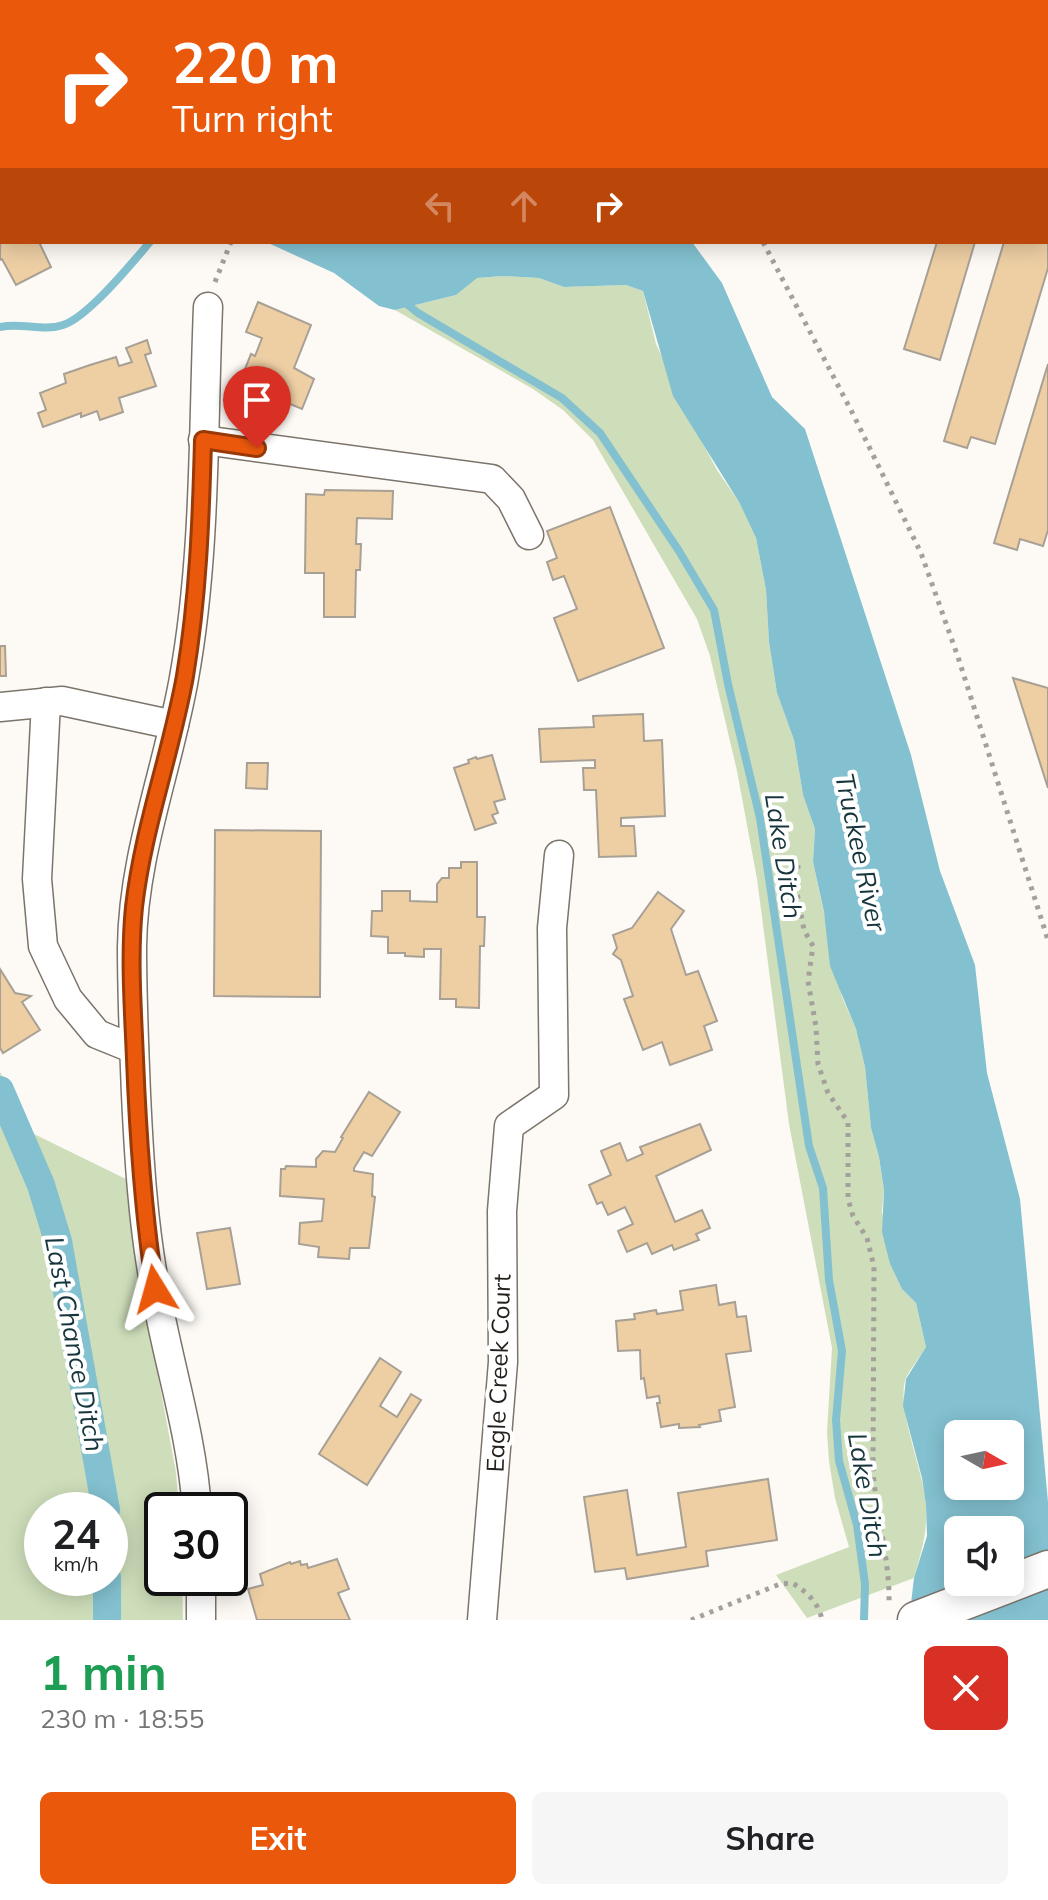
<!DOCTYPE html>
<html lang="en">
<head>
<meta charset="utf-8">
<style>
	:root { --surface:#fff; --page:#f6f6f6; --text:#202124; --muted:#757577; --accent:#ea580c }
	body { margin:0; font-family:Mulish,sans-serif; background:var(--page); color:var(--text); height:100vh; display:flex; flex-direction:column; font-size:30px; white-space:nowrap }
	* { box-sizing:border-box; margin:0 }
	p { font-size:26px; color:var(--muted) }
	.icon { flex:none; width:44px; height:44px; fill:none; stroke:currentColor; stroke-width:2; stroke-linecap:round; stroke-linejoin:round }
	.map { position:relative; height:1620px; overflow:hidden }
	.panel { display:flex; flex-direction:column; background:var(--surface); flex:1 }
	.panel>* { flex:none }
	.top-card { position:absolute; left:0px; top:0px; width:1048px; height:244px; box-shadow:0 4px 20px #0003; background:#ea580c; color:#fff; overflow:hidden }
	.needle { width:52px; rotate:99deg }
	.buttons { position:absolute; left:944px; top:1420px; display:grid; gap:16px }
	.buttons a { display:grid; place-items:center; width:80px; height:80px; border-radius:12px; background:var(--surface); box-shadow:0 4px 20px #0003; font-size:40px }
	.speed { position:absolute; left:24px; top:1492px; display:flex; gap:16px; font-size:40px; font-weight:700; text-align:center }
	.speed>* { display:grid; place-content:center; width:104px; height:104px; border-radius:50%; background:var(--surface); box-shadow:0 4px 20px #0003; line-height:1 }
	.speed small { font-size:20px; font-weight:400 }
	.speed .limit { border:4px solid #111; border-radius:12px; background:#fff; color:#111 }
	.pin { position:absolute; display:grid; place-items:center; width:68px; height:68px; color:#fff; margin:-82px -34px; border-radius:50% 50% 50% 0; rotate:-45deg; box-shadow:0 0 8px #0007 }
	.pin .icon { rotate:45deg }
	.me { position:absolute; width:88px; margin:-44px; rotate:352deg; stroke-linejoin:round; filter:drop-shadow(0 0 6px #0008) }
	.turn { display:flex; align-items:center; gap:28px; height:168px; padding:0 40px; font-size:36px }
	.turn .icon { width:104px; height:104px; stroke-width:2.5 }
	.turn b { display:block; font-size:56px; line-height:68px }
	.lanes { display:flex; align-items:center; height:76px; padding:0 40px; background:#0003; justify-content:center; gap:40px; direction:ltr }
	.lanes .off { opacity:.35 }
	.round { display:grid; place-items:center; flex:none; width:84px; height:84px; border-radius:12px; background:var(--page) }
	.head { display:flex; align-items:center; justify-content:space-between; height:136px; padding:0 40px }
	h1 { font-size:48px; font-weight:700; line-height:60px; color:#1e9e55 }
	.button { display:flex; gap:16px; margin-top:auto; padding:16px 40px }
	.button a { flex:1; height:92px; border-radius:12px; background:var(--accent); color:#fff; font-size:32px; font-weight:700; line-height:92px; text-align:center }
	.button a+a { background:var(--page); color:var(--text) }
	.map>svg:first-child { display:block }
	.green { fill:#cedeba; fill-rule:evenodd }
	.water { fill:#83c1d0; fill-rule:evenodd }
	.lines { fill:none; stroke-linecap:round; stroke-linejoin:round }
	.stream { stroke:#83c1d0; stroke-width:8 }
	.canal { stroke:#83c1d0; stroke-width:28 }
	.building { fill:#eecfa4; stroke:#a8a095; stroke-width:2 }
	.minor-casing { stroke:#7c746a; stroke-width:31 }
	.major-casing { stroke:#7c746a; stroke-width:39 }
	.path { stroke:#a4a09c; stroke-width:5; stroke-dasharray:4 6; stroke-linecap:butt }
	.minor { stroke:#fff; stroke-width:28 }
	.major { stroke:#fff; stroke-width:36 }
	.route-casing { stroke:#983908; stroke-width:20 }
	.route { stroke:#ea580c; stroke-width:14 }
	.labels { text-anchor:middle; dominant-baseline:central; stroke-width:8; stroke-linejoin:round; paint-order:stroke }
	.street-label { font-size:24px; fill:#24201c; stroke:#fff }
	.water-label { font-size:26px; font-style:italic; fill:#16353c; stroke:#fff }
</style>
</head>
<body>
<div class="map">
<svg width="1048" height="1620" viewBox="0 0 1048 1620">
	<rect width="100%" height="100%" fill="#fdfaf5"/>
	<!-- green -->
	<g class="green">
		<path d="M 502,276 L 539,278 L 564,287 L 626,285 L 643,291 L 656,344 L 700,438 L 717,470 L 739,502 L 756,538 L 766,590 L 769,642 L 777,693 L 794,740 L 803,795 L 815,829 L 813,862 L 842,997 L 856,1029 L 865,1067 L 871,1128 L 879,1157 L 884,1190 L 882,1211 L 890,1264 L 902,1289 L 916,1303 L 926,1347 C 920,1357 911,1368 906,1378 C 895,1407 924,1471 926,1505 C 928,1531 921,1553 914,1578 L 807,1618 L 776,1575 L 849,1547 L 835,1498 L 829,1461 L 827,1432 L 832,1348 L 789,1124 L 757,879 L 737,771 L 710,656 L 697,619 L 593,440 L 563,410 L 533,389 L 395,310 L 456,295 L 476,278 Z"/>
		<path d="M 0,1072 L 34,1134 L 128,1180 L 134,1248 L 176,1472 L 179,1510 L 162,1510 L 162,1578 L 182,1578 L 183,1620 L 0,1620 ZM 42,1510 L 110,1510 L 110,1578 L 42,1578 Z"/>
	</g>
	<!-- water -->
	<path class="water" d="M 266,242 L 692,242 L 722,283 L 772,397 L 805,429 L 911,755 L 940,871 L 975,965 L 987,1073 L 1020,1199 L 1048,1502 L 1048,1620 L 909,1620 L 914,1578 L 927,1536 L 926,1505 L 922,1478 L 903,1406 L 906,1379 L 926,1347 L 916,1303 L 902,1289 L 890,1264 L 882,1232 L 884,1190 L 879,1157 L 871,1128 L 865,1067 L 856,1029 L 830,966 L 824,912 L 813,862 L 815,829 L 803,795 L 794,740 L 777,693 L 769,642 L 766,590 L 756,538 L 739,502 L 673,396 L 643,291 L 626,285 L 564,287 L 539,278 L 502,276 L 477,278 L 456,295 L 395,310 L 379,306 L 334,273 ZM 958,1434 L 1010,1434 L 1010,1486 L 958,1486 ZM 958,1530 L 1010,1530 L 1010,1582 L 958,1582 Z"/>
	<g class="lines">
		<!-- stream -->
		<g class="stream">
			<path d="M 403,301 L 418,313 L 562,398 L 600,433 L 679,551 L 714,610 L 728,684 L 760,818 L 809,1146 L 823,1188 L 829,1280 L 842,1351 L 836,1420 L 839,1461 L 857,1525 L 865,1584 L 864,1620"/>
			<path d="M 0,327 C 21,322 43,332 63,325 C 88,317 132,263 150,242"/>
		</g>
		<!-- canal -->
		<g class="canal">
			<path d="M 0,1090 L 41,1185 L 58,1241 L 106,1510"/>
			<path d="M 107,1620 L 107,1578"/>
		</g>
	</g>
	<!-- building -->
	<g class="building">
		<path d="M 1048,97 L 1048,268 L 995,444 L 971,437 L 967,448 L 944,441 L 1004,242 L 1046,242 Z"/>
		<path d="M 2,143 L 2,242 L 39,242 L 51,267 L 16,285 L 2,259 L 0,260 Z"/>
		<path d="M 937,242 L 975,242 L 940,360 L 904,349 Z"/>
		<path d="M 258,302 L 311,325 L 294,368 L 314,379 L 302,409 L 247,386 L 248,382 L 241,379 L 251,354 L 255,356 L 262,338 L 246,332 Z"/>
		<path d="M 147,340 L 151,353 L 145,355 L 156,386 L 119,398 L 123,412 L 100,420 L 97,411 L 81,417 L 81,413 L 43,427 L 38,413 L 46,410 L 40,393 L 66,383 L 64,374 L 90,365 L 116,357 L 119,366 L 132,362 L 126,348 Z"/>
		<path d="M 1048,364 L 1048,530 L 1043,546 L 1020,539 L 1017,550 L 994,543 Z"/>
		<path d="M 325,490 L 393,491 L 392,519 L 357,518 L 356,544 L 361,544 L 360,570 L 356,570 L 355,617 L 324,617 L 324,573 L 305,573 L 306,494 L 324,495 Z"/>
		<path d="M 610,507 L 664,648 L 578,681 L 554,618 L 577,609 L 564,576 L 553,580 L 547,562 L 557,558 L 547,531 Z"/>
		<path d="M 0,646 L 5,646 L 6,676 L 0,676 Z"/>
		<path d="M 1013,678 L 1048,688 L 1048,788 Z"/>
		<path d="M 643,714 L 644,741 L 662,740 L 665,816 L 621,818 L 621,826 L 634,826 L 636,856 L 599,857 L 596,790 L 584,790 L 583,768 L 595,768 L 595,760 L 541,762 L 539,729 L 594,727 L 593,716 Z"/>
		<path d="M 492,755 L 505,799 L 494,802 L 498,813 L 492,815 L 496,823 L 475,830 L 454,768 L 469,763 L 468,760 L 476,757 L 477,759 Z"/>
		<path d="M 247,763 L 268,763 L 267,789 L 246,788 Z"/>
		<path d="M 215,830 L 321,831 L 320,997 L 214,996 Z"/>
		<path d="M 461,862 L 477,862 L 477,917 L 485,917 L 484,946 L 480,946 L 479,1008 L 456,1007 L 456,999 L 440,999 L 441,949 L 424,949 L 424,957 L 405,956 L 405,953 L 388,953 L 388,937 L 371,936 L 372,911 L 382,911 L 382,891 L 410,891 L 410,901 L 437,902 L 437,884 L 442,878 L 449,878 L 449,868 L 461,868 Z"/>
		<path d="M 658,892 L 684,911 L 671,929 L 686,975 L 698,971 L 717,1021 L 704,1026 L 712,1050 L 670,1065 L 662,1042 L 643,1050 L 624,999 L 633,996 L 621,960 L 613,954 L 617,948 L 613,935 L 632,928 Z"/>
		<path d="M 0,969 L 15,993 L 31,996 L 22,1002 L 40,1030 L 3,1053 L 0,1048 Z"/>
		<path d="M 369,1092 L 400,1112 L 372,1156 L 364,1152 L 354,1168 L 354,1171 L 373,1174 L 372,1196 L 375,1197 L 369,1248 L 350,1248 L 349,1259 L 318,1257 L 319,1247 L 299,1244 L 300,1223 L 322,1221 L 324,1199 L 280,1196 L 281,1169 L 285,1169 L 286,1166 L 316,1167 L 316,1159 L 323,1151 L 335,1152 L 343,1138 L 341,1137 Z"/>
		<path d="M 700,1124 L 711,1150 L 656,1176 L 675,1222 L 702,1210 L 710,1228 L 696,1234 L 699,1240 L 674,1250 L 672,1245 L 652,1254 L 647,1243 L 627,1252 L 618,1231 L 633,1224 L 625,1207 L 608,1215 L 602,1202 L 597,1204 L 589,1185 L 611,1175 L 601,1151 L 620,1143 L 627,1161 L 643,1154 L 640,1147 Z"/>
		<path d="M 230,1228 L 240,1284 L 207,1289 L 197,1233 Z"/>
		<path d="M 716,1285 L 719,1305 L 735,1302 L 737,1317 L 746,1316 L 751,1351 L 726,1354 L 735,1407 L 719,1410 L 721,1421 L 699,1425 L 700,1427 L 679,1428 L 679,1424 L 661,1427 L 657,1403 L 660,1403 L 659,1396 L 647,1398 L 644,1378 L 641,1379 L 640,1350 L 618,1351 L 616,1321 L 635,1319 L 634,1314 L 656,1310 L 657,1314 L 683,1310 L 680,1291 Z"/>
		<path d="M 380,1358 L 401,1372 L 380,1406 L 397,1417 L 411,1394 L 421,1400 L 367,1485 L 319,1454 Z"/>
		<path d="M 768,1479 L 777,1540 L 706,1551 L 708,1566 L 627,1579 L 625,1568 L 595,1572 L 584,1497 L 627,1490 L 637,1555 L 686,1547 L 678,1493 Z"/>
		<path d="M 337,1559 L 349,1589 L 338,1593 L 350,1620 L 257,1620 L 248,1589 L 263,1585 L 260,1574 L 290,1562 L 291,1564 L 300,1561 L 301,1565 L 307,1564 L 308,1568 Z"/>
	</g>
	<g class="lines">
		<!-- minor casing -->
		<g class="minor-casing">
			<g id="minor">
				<path d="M 337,2 L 339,0"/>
				<path d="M 203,440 L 492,479 L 511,499 L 529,535"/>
				<path d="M 46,702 L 37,879 L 43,946 L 68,999 L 97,1034 L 134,1049"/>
				<path d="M 0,707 L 62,701 L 174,725"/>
				<path d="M 197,1510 C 192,1434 168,1363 155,1288 C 143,1224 139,1159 136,1094 C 134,1045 132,996 132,947 C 133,854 168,769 184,678 C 206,556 203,430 208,307"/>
				<path d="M 201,1620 L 201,1578"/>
				<path d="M 482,1620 L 503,1362 L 502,1211 L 509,1126 L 554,1095 L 552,928 L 559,855"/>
			</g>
		</g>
		<!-- major casing -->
		<g class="major-casing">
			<path id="major" d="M 916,1620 L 1048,1569"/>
		</g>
		<!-- path -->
		<g class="path">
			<path d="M 408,0 L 409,2"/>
			<path d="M 763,242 L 854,416 L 921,553 L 958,657 L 1048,940"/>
			<path d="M 215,282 L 231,242"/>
			<path d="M 798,865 L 797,893 L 804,930 L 813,946 L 808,981 L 816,1027 L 818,1064 L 828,1093 L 848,1122 L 848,1199 L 853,1216 L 867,1238 L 874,1267 L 873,1470 C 876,1515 890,1559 889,1604"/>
			<path d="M 691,1620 L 780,1584 L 792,1583 C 806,1591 819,1603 822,1620"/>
		</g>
		<!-- minor -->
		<use href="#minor" class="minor"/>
		<!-- major -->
		<use href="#major" class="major"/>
	</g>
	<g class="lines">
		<!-- route casing -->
		<g class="route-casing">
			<path id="route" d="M 155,1289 C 143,1212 138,1136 135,1059 C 133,1009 129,957 134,907 C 143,828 171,754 185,676 C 198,598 201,519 203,440 L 257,448"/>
		</g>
		<!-- route -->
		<use href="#route" class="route"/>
	</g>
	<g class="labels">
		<!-- street labels -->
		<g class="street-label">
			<text transform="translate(498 1373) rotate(-88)">Eagle Creek Court</text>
		</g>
		<!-- water labels -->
		<g class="water-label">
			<text transform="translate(861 852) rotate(78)">Truckee River</text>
			<text transform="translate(784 856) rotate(81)">Lake Ditch</text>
			<text transform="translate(75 1344) rotate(79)">Last Chance Ditch</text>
			<text transform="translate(868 1495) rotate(80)">Lake Ditch</text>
		</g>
	</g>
</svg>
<div class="buttons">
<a><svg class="needle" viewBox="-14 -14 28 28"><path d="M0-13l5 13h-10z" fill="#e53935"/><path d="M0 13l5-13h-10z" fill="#757577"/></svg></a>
<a><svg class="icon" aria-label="sound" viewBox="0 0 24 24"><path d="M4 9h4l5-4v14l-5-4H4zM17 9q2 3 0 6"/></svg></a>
</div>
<div class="speed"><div>24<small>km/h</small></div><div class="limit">30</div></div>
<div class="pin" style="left:257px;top:448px;background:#d93025"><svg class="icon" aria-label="arrive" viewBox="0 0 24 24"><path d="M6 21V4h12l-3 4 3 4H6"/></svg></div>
<svg class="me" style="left:155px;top:1289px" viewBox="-20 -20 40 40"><path d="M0-17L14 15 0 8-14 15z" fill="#ea580c" stroke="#fff" stroke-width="4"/></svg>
<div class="top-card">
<div class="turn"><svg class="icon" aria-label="right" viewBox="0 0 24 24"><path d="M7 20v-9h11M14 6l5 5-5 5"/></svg><div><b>220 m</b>Turn right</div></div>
<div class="lanes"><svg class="icon off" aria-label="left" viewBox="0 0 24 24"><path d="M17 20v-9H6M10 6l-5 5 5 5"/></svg><svg class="icon off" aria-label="ahead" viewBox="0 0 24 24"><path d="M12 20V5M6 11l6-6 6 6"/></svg><svg class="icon" aria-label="right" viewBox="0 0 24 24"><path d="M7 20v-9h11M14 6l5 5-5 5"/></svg></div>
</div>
</div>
<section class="panel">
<div class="head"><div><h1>1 min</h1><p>230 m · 18:55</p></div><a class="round" style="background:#d93025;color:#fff"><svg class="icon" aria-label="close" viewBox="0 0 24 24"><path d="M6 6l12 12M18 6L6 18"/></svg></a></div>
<div class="button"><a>Exit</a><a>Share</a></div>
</section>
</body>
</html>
